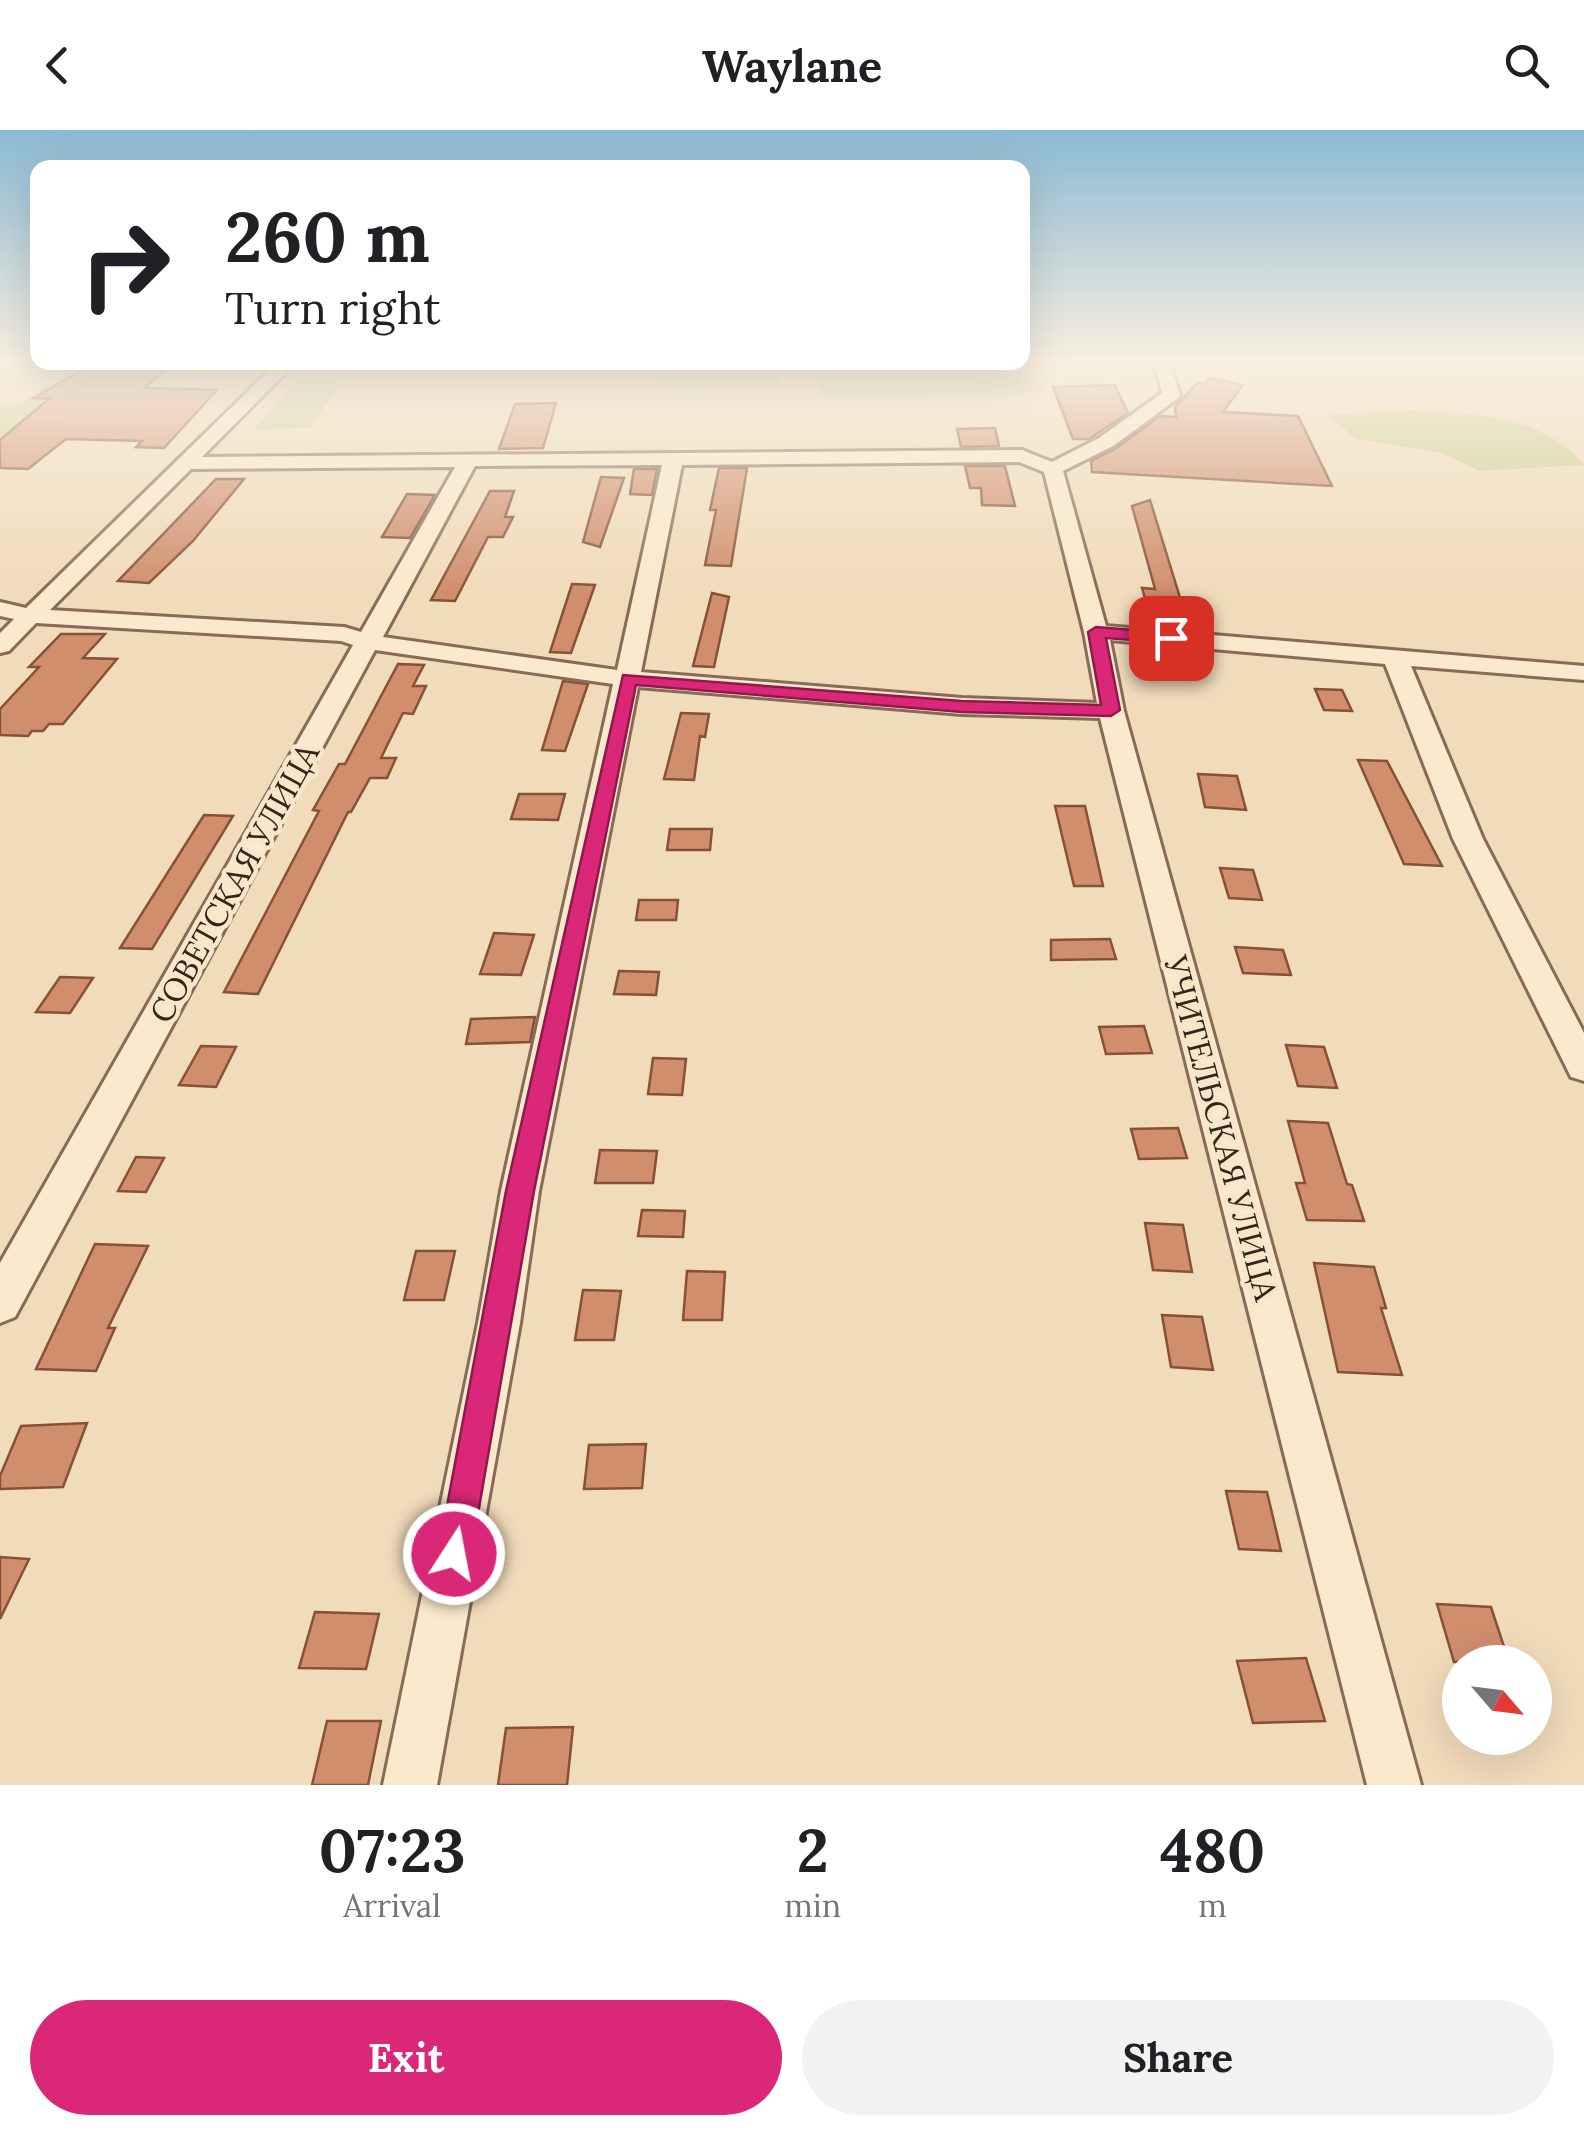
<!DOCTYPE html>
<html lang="en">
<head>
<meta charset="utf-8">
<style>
	:root { --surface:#fff; --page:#f2f2f2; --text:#202124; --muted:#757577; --accent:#db2777 }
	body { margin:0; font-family:Lora,serif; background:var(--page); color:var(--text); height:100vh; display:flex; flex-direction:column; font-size:38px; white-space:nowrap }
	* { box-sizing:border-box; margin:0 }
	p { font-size:32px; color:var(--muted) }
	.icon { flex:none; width:55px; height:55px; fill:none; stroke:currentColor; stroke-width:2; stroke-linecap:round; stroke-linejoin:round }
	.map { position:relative; height:1655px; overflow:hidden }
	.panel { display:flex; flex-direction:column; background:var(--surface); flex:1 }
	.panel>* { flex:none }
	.top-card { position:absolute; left:30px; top:30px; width:1000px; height:210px; border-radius:20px; box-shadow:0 10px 40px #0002; background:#fff; color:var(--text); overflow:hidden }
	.needle { width:65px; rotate:118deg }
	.controls { position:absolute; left:1442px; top:1515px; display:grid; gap:20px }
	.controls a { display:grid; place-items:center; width:110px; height:110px; border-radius:50%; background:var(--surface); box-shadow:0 10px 40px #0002; font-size:50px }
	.pin { position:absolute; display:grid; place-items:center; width:85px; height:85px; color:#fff; margin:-42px; border-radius:20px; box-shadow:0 5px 15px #0006 }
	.me { position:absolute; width:110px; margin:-55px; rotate:11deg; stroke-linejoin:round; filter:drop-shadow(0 0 8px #0008) }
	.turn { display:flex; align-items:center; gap:35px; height:210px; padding:0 30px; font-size:45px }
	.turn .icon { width:130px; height:130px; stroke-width:2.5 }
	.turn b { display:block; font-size:70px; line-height:85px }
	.eta { display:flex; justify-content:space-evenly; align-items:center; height:170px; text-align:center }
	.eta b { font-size:60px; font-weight:700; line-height:70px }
	.action { display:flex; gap:20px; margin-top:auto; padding:20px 30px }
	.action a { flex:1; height:115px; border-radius:60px; background:var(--accent); color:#fff; font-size:40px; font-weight:700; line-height:115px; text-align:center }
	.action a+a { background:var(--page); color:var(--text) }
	header { display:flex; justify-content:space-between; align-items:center; height:130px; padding:0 30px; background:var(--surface); font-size:45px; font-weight:700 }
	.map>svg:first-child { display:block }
	.green { fill:#cbcd8e }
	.building { fill:#d08e6d; stroke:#875138; stroke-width:2.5 }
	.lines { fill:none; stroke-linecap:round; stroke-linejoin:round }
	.street-casing { stroke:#876b54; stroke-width:6 }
	.street { fill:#fbe9cd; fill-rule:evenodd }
	.route { fill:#db2777; stroke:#8e194d; stroke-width:2.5 }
	.labels { text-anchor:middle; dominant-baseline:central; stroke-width:9; stroke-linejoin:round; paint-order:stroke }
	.street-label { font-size:32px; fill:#35241a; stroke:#f7e6c9 }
</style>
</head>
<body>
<header><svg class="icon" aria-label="back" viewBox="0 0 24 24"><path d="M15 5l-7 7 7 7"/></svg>Waylane<svg class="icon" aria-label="search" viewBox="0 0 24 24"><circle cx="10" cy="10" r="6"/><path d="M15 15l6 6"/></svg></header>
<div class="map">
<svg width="1584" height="1655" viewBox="0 0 1584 1655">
	<rect width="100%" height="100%" fill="#f0dbba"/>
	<!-- green -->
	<g class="green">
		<path d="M 1024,232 L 1044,262 L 823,268 L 810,233 Z"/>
		<path d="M 767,235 L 779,240 L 779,254 L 769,259 L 666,261 L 654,256 L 655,241 L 664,237 Z"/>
		<path d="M 299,250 L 342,251 L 311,298 L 253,299 Z"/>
		<path d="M 50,254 L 82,256 L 57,263 L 0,308 L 0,275 L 22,272 Z"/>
		<path d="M 1400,280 C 1463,283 1541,282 1584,335 L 1480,341 L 1442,323 L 1356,309 L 1327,285 Z"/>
	</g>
	<!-- building -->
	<g class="building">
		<path d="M 90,235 L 165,240 L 145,258 L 217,260 L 164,318 L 136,317 L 142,311 L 66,309 L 28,339 L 0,338 L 0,310 L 49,269 L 34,268 Z"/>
		<path d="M 1209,248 L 1243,255 L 1223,282 L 1298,286 L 1332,356 L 1092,342 L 1091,331 L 1115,319 L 1160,286 L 1176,287 L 1175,277 L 1197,253 L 1205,254 Z"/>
		<path d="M 1115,255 L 1128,283 L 1089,309 L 1073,309 L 1053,257 Z"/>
		<path d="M 556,273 L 543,318 L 499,319 L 515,274 Z"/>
		<path d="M 995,298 L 999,316 L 961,317 L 957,299 Z"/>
		<path d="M 965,336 L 1005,336 L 1015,376 L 982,375 L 981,358 L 970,358 Z"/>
		<path d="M 719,338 L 747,338 L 731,436 L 705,435 L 716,380 L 710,380 Z"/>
		<path d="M 634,339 L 657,339 L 652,365 L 630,364 Z"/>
		<path d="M 601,347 L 624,348 L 600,417 L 583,412 Z"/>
		<path d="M 216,349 L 244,349 L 193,411 L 149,453 L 118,451 Z"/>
		<path d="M 490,361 L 514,361 L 505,387 L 513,387 L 503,407 L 488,407 L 455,471 L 431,470 Z"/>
		<path d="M 407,364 L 435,365 L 410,408 L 382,407 Z"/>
		<path d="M 1150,370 L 1185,484 L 1149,482 L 1142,458 L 1155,459 L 1132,376 Z"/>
		<path d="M 572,454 L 595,455 L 571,523 L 550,522 Z"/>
		<path d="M 712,463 L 729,467 L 714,537 L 693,536 Z"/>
		<path d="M 61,504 L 105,504 L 83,528 L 117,529 L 63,594 L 49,594 L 43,601 L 32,601 L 28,606 L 0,605 L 0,579 L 39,537 L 29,537 Z"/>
		<path d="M 398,534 L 424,535 L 413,556 L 426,556 L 413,584 L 403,583 L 381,628 L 396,628 L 387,648 L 370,648 L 351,682 L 348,682 L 258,864 L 224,862 L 319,681 L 313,680 L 339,634 L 345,634 Z"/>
		<path d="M 563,551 L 588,554 L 565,621 L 542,620 Z"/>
		<path d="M 1315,559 L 1342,560 L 1352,581 L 1324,580 Z"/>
		<path d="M 681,583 L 709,584 L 705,607 L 700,606 L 694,650 L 664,649 Z"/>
		<path d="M 1358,630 L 1387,631 L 1442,736 L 1404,734 Z"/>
		<path d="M 1198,644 L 1237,646 L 1246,680 L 1205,677 Z"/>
		<path d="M 519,664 L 565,664 L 558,690 L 511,689 Z"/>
		<path d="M 1055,676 L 1085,676 L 1103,756 L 1074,756 Z"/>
		<path d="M 204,685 L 233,686 L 152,819 L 120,818 Z"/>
		<path d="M 670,699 L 712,699 L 710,720 L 667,720 Z"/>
		<path d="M 1220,738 L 1253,740 L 1262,770 L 1229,768 Z"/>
		<path d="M 639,770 L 678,770 L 676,790 L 636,790 Z"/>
		<path d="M 494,803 L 534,805 L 521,845 L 480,844 Z"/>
		<path d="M 1110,809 L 1116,829 L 1051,830 L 1051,810 Z"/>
		<path d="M 1235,817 L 1283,820 L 1291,845 L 1243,843 Z"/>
		<path d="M 619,841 L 659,842 L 656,865 L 614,864 Z"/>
		<path d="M 60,847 L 93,848 L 70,883 L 36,882 Z"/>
		<path d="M 535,887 L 530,912 L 466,914 L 471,889 Z"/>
		<path d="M 1144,896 L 1152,923 L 1106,924 L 1099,897 Z"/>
		<path d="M 1286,915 L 1324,917 L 1337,958 L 1298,956 Z"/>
		<path d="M 201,916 L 236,917 L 216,957 L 179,955 Z"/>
		<path d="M 653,928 L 686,929 L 682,965 L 648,964 Z"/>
		<path d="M 1288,991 L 1328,993 L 1347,1054 L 1352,1055 L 1364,1091 L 1307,1090 L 1296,1053 L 1305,1053 Z"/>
		<path d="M 1178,998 L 1187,1028 L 1139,1029 L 1131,999 Z"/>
		<path d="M 600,1020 L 657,1021 L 653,1053 L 595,1053 Z"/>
		<path d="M 136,1027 L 164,1028 L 146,1062 L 118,1061 Z"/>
		<path d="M 642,1080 L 685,1081 L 683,1107 L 638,1106 Z"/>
		<path d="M 1145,1093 L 1183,1095 L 1192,1142 L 1153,1140 Z"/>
		<path d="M 95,1114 L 148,1116 L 108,1198 L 115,1198 L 96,1241 L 36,1239 Z"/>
		<path d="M 416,1121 L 455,1121 L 444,1170 L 404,1170 Z"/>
		<path d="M 1314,1133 L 1374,1137 L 1386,1178 L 1381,1178 L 1402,1245 L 1338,1242 Z"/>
		<path d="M 687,1141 L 725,1142 L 722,1190 L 683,1190 Z"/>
		<path d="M 583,1160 L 621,1161 L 614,1210 L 575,1210 Z"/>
		<path d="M 1162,1185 L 1202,1187 L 1213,1240 L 1171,1237 Z"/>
		<path d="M 87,1293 L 63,1357 L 0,1359 L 0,1346 L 21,1296 Z"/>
		<path d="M 646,1314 L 642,1358 L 584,1359 L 589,1315 Z"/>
		<path d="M 1226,1361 L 1267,1362 L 1281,1421 L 1239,1419 Z"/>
		<path d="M 0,1427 L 29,1429 L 0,1489 Z"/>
		<path d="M 1437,1474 L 1491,1477 L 1509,1532 L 1454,1532 Z"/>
		<path d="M 315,1482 L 379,1484 L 366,1539 L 299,1538 Z"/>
		<path d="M 1306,1528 L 1325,1591 L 1253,1593 L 1237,1531 Z"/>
		<path d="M 327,1591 L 381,1591 L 368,1655 L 312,1655 Z"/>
		<path d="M 573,1597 L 567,1655 L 498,1655 L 506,1598 Z"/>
	</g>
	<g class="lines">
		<!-- street casing -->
		<g class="street-casing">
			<path id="street" d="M 278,232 L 296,232 L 202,327 L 1022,320 L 1052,332 L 1099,308 L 1162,263 L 1154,232 L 1170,232 L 1180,265 L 1177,269 L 1113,316 L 1063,341 L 1106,496 L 1584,536 L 1584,550 L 1411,536 L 1483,709 L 1584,903 L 1584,951 L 1571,947 L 1453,709 L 1385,534 L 1110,510 L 1124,581 L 1421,1655 L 1367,1655 L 1100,588 L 962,584 L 638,557 L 539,1061 L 520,1193 L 437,1655 L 383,1655 L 478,1193 L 501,1061 L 613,554 L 375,520 L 15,1187 L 0,1193 L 0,1133 L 353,515 L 341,511 L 36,493 L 9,521 L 0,523 L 0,503 L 14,489 L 0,486 L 0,472 L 26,478 ZM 1019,332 L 1044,342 L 1084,502 L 1097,573 L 962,568 L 641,542 L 682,335 ZM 662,335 L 617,540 L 383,507 L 475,336 ZM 455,337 L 361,502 L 344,497 L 50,480 L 191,339 Z"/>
		</g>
		<!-- street -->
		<use href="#street" class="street"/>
	</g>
	<!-- sky -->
	<linearGradient id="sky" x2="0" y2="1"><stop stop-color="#8bb9d3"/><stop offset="0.5" stop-color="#f8efe0"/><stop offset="1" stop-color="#f8efe0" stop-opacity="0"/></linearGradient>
	<rect width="1584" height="463" fill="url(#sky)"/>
	<!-- route -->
	<path class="route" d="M 1096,497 L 1171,503 L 1179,508 L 1171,513 L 1106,508 L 1120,580 L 1111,586 L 962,582 L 636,555 L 534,1061 L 471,1424 L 466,1436 L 454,1441 L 443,1436 L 438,1424 L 506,1061 L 623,545 L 962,571 L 1101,575 L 1088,502 Z"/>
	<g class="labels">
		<!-- street labels -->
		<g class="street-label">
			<text transform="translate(234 753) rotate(-61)">СОВЕТСКАЯ УЛИЦА</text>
			<text transform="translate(1221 998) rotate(75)">УЧИТЕЛЬСКАЯ УЛИЦА</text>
		</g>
	</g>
</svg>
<div class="controls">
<a><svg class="needle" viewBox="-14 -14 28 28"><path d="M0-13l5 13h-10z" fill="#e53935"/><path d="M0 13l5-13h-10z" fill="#757577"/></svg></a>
</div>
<div class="pin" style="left:1171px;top:508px;background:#d93025"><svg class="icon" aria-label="arrive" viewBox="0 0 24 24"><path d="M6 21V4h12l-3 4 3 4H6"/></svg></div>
<svg class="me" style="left:454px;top:1424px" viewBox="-20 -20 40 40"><circle r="17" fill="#db2777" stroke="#fff" stroke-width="3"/><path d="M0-11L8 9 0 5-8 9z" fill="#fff"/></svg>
<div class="top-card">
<div class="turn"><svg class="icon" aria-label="right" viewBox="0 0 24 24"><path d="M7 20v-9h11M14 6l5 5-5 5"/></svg><div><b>260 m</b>Turn right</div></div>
</div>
</div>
<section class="panel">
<div class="eta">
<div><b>07:23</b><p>Arrival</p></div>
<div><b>2</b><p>min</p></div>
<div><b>480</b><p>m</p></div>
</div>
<div class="action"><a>Exit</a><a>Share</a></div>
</section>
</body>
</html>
